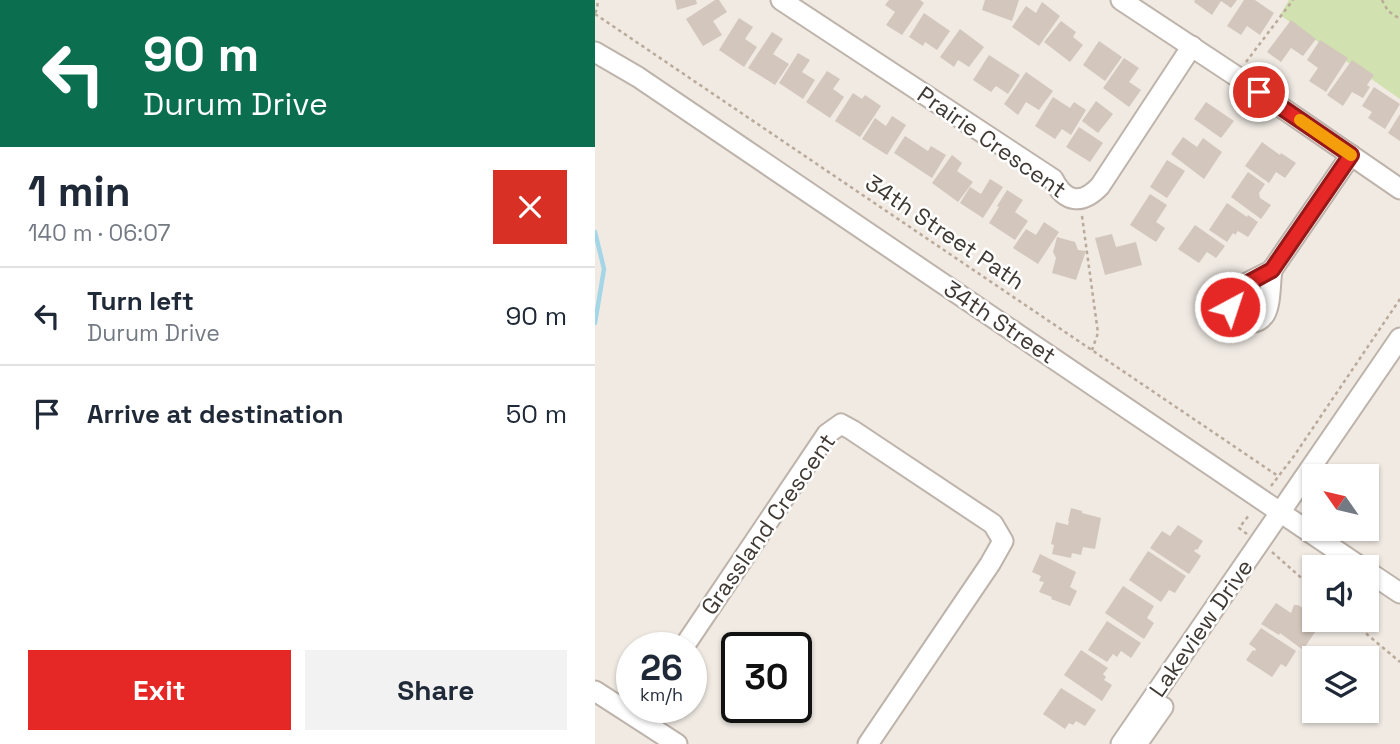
<!DOCTYPE html>
<html lang="en">
<head>
<meta charset="utf-8">
<style>
	:root { --surface:#fff; --page:#f2f2f3; --text:#1f2937; --muted:#747a83; --line:#e0e1e3; --accent:#e52725 }
	body { margin:0; font-family:"Space Grotesk",sans-serif; background:var(--page); color:var(--text); height:100vh; display:flex; flex-direction:column; font-size:26px; white-space:nowrap }
	* { box-sizing:border-box; margin:0 }
	p { font-size:23px; color:var(--muted) }
	.icon { flex:none; width:38px; height:38px; fill:none; stroke:currentColor; stroke-width:2; stroke-linecap:round; stroke-linejoin:round }
	.map { position:relative; flex:1; overflow:hidden }
	.panel { display:flex; flex-direction:column; background:var(--surface); width:595px }
	.panel>* { flex:none }
	.banner { background:#0b6e4f; color:#fff; overflow:hidden }
	.needle { width:46px; rotate:304deg }
	.controls { position:absolute; left:707px; top:464px; display:grid; gap:14px }
	.controls a { display:grid; place-items:center; width:77px; height:77px; border-radius:0px; background:var(--surface); box-shadow:0 2px 5px #0004; font-size:35px }
	.speed { position:absolute; left:21px; top:632px; display:flex; gap:14px; font-size:35px; font-weight:700; text-align:center }
	.speed>* { display:grid; place-content:center; width:91px; height:91px; border-radius:50%; background:var(--surface); box-shadow:0 2px 5px #0004; line-height:1 }
	.speed small { font-size:18px; font-weight:400 }
	.speed .limit { border:4px solid #111; border-radius:10px; background:#fff; color:#111 }
	.pin { position:absolute; display:grid; place-items:center; width:60px; height:60px; color:#fff; margin:-30px; border:4px solid #fff; border-radius:50%; box-shadow:0 2px 7px #0007 }
	.me { position:absolute; width:77px; margin:-38px; rotate:40deg; stroke-linejoin:round; filter:drop-shadow(0 0 5px #0008) }
	.turn { display:flex; align-items:center; gap:24px; height:147px; padding:0 28px; font-size:32px }
	.turn .icon { width:91px; height:91px; stroke-width:2.5 }
	.turn b { display:block; font-size:49px; line-height:60px }
	.round { display:grid; place-items:center; flex:none; width:74px; height:74px; border-radius:0px; background:var(--page) }
	.overview { display:flex; align-items:center; justify-content:space-between; height:119px; padding:0 28px }
	h1 { font-size:42px; font-weight:800; line-height:52px }
	.primary-button { display:flex; gap:14px; margin-top:auto; padding:14px 28px }
	.primary-button a { flex:1; height:80px; border-radius:0px; background:var(--accent); color:#fff; font-size:28px; font-weight:800; line-height:80px; text-align:center }
	.primary-button a+a { background:var(--page); color:var(--text) }
	ul { padding:0; list-style:none }
	li { display:flex; align-items:center; gap:21px; height:98px; padding:0 28px; border-top:2px solid var(--line) }
	li div { flex:1 }
	li b { display:block; font-size:26px }
	li em { font-style:normal }
	main { display:flex; flex:1; min-height:0 }
	.map>svg:first-child { display:block }
	.green { fill:#d1e1af }
	.lines { fill:none; stroke-linecap:round; stroke-linejoin:round }
	.stream { stroke:#a4d6e8; stroke-width:4.5 }
	.building { fill:#d3c7bd }
	.minor-casing { stroke:#bdb3aa; stroke-width:23 }
	.path { stroke:#baaa9a; stroke-width:2.5; stroke-dasharray:3.5 3.5; stroke-linecap:butt }
	.minor { stroke:#fff; stroke-width:19 }
	.route-casing { stroke:#951918; stroke-width:18 }
	.route { stroke:#e52725; stroke-width:12 }
	.slow { stroke:#f59e0b; stroke-width:12 }
	.labels { text-anchor:middle; dominant-baseline:central; stroke-width:5; stroke-linejoin:round; paint-order:stroke }
	.street-label { font-size:23px; fill:#413a34; stroke:#fff }
</style>
</head>
<body>
<main>
<section class="panel">
<div class="banner">
<div class="turn"><svg class="icon" aria-label="left" viewBox="0 0 24 24"><path d="M17 20v-9H6M10 6l-5 5 5 5"/></svg><div><b>90 m</b>Durum Drive</div></div>
</div>
<div class="overview"><div><h1>1 min</h1><p>140 m · 06:07</p></div><a class="round" style="background:#d93025;color:#fff"><svg class="icon" aria-label="close" viewBox="0 0 24 24"><path d="M6 6l12 12M18 6L6 18"/></svg></a></div>
<ul>
<li><svg class="icon" aria-label="left" viewBox="0 0 24 24"><path d="M17 20v-9H6M10 6l-5 5 5 5"/></svg><div><b>Turn left</b><p>Durum Drive</p></div><em>90 m</em></li>
<li><svg class="icon" aria-label="arrive" viewBox="0 0 24 24"><path d="M6 21V4h12l-3 4 3 4H6"/></svg><div><b>Arrive at destination</b></div><em>50 m</em></li>
</ul>
<div class="primary-button"><a>Exit</a><a>Share</a></div>
</section>
<div class="map">
<svg width="805" height="744" viewBox="0 0 805 744">
	<rect width="100%" height="100%" fill="#f0eae3"/>
	<!-- green -->
	<g class="green">
		<path d="M 694,0 L 805,0 L 805,99 L 685,15 Z"/>
		<path d="M 663,288 L 667,291 L 666,306 L 659,314 L 646,310 L 644,300 L 645,297 Z"/>
	</g>
	<g class="lines">
		<!-- stream -->
		<path class="stream" d="M 0,232 L 9,269 L 0,323"/>
	</g>
	<!-- building -->
	<g class="building">
		<path d="M 80,0 L 101,0 L 102,4 L 82,10 Z"/>
		<path d="M 120,0 L 124,0 L 132,12 L 118,21 L 127,35 L 108,46 L 91,19 Z"/>
		<path d="M 294,0 L 325,0 L 329,3 L 307,35 L 291,25 L 300,12 L 290,5 Z"/>
		<path d="M 390,0 L 424,0 L 417,21 L 387,10 Z"/>
		<path d="M 600,0 L 642,0 L 636,8 L 626,1 L 617,15 L 599,2 Z"/>
		<path d="M 649,0 L 660,0 L 679,13 L 665,35 L 652,26 L 646,35 L 632,26 Z"/>
		<path d="M 447,2 L 465,16 L 444,46 L 417,27 L 431,6 L 441,13 Z"/>
		<path d="M 329,13 L 355,31 L 342,50 L 330,42 L 328,46 L 314,37 Z"/>
		<path d="M 144,18 L 158,27 L 150,39 L 162,47 L 149,67 L 124,50 Z"/>
		<path d="M 696,20 L 721,39 L 708,56 L 696,48 L 686,62 L 672,52 Z"/>
		<path d="M 466,21 L 481,32 L 478,37 L 488,45 L 475,62 L 449,42 Z"/>
		<path d="M 365,29 L 389,47 L 374,67 L 363,60 L 359,67 L 345,57 Z"/>
		<path d="M 177,32 L 188,39 L 178,54 L 194,64 L 180,85 L 153,68 Z"/>
		<path d="M 725,40 L 753,58 L 731,92 L 714,81 L 723,68 L 712,60 Z"/>
		<path d="M 504,41 L 527,57 L 510,81 L 488,65 Z"/>
		<path d="M 203,53 L 215,60 L 207,72 L 220,80 L 208,99 L 184,83 Z"/>
		<path d="M 394,55 L 425,75 L 413,94 L 401,86 L 396,92 L 378,80 Z"/>
		<path d="M 529,58 L 544,68 L 534,82 L 546,90 L 534,107 L 508,88 Z"/>
		<path d="M 757,60 L 779,75 L 772,85 L 775,87 L 768,98 L 757,92 L 748,106 L 732,95 Z"/>
		<path d="M 232,71 L 245,79 L 238,89 L 249,97 L 235,118 L 211,102 Z"/>
		<path d="M 431,72 L 458,91 L 444,110 L 431,102 L 423,115 L 409,104 Z"/>
		<path d="M 779,87 L 805,104 L 790,129 L 773,118 L 777,112 L 767,106 Z"/>
		<path d="M 258,93 L 267,99 L 270,95 L 286,106 L 265,137 L 240,121 Z"/>
		<path d="M 458,97 L 475,108 L 479,102 L 491,110 L 476,135 L 467,129 L 460,139 L 440,126 Z"/>
		<path d="M 501,101 L 518,114 L 503,133 L 487,121 Z"/>
		<path d="M 611,102 L 639,121 L 626,138 L 599,119 Z"/>
		<path d="M 805,114 L 805,141 L 793,133 Z"/>
		<path d="M 297,116 L 311,125 L 292,155 L 267,139 L 280,118 L 291,126 Z"/>
		<path d="M 484,127 L 508,143 L 495,162 L 471,147 Z"/>
		<path d="M 310,136 L 333,151 L 336,146 L 351,155 L 337,178 L 299,153 Z"/>
		<path d="M 588,137 L 602,147 L 608,138 L 627,152 L 609,179 L 576,154 Z"/>
		<path d="M 667,142 L 685,155 L 686,153 L 701,163 L 690,178 L 681,172 L 674,183 L 650,166 Z"/>
		<path d="M 357,155 L 367,163 L 362,171 L 378,182 L 363,202 L 337,183 Z"/>
		<path d="M 572,160 L 590,171 L 572,198 L 555,187 Z"/>
		<path d="M 653,172 L 670,184 L 664,193 L 665,198 L 676,205 L 666,219 L 636,197 Z"/>
		<path d="M 395,179 L 408,187 L 388,218 L 365,203 L 375,187 L 386,194 Z"/>
		<path d="M 412,190 L 428,200 L 420,212 L 433,221 L 420,240 L 394,223 L 404,207 L 402,206 Z"/>
		<path d="M 555,194 L 572,205 L 561,222 L 570,228 L 561,242 L 535,225 Z"/>
		<path d="M 632,203 L 652,217 L 653,215 L 663,222 L 653,237 L 643,231 L 640,235 L 638,233 L 632,242 L 614,230 Z"/>
		<path d="M 449,222 L 464,232 L 443,264 L 418,248 L 431,229 L 441,235 Z"/>
		<path d="M 600,225 L 630,246 L 621,258 L 612,252 L 604,263 L 583,249 Z"/>
		<path d="M 517,234 L 521,247 L 541,242 L 547,265 L 510,275 L 500,238 Z"/>
		<path d="M 462,237 L 480,242 L 483,250 L 491,251 L 481,280 L 457,273 L 461,258 L 458,252 Z"/>
		<path d="M 476,508 L 487,511 L 487,513 L 506,518 L 500,549 L 488,547 L 486,555 L 477,553 L 476,558 L 457,554 L 459,545 L 456,544 L 461,522 L 473,525 L 474,521 L 473,521 Z"/>
		<path d="M 583,525 L 608,541 L 602,550 L 601,549 L 599,551 L 606,556 L 594,574 L 555,548 L 567,531 L 575,536 Z"/>
		<path d="M 553,551 L 591,576 L 580,593 L 574,590 L 566,602 L 534,580 Z"/>
		<path d="M 445,554 L 481,572 L 475,587 L 482,591 L 475,606 L 456,599 L 457,597 L 444,592 L 449,582 L 444,581 L 446,576 L 437,572 Z"/>
		<path d="M 528,586 L 559,606 L 552,618 L 559,623 L 549,639 L 510,613 Z"/>
		<path d="M 681,603 L 696,613 L 699,605 L 703,605 L 719,615 L 719,620 L 728,620 L 708,650 L 685,633 L 684,635 L 666,624 Z"/>
		<path d="M 512,621 L 546,643 L 536,658 L 526,651 L 522,657 L 518,654 L 512,662 L 493,650 Z"/>
		<path d="M 666,628 L 701,651 L 691,667 L 686,664 L 677,677 L 651,660 L 658,650 L 660,651 L 661,649 L 654,644 Z"/>
		<path d="M 486,650 L 513,668 L 508,674 L 511,677 L 509,680 L 517,685 L 507,701 L 469,675 Z"/>
		<path d="M 466,688 L 501,710 L 490,726 L 481,721 L 478,725 L 474,723 L 470,729 L 448,714 Z"/>
	</g>
	<g class="lines">
		<!-- minor casing -->
		<g class="minor-casing">
			<g id="minor">
				<path d="M 186,0 L 458,179 C 470,203 487,205 505,186 L 597,46"/>
				<path d="M 526,0 L 641,76 L 805,189"/>
				<path d="M 0,52 L 43,77 L 766,567"/>
				<path d="M 677,270 C 675,282 676,304 670,314 C 657,335 624,313 639,293 C 646,284 667,276 677,270 Z"/>
				<path d="M 677,270 L 756,155"/>
				<path d="M 772,571 L 805,593"/>
				<path d="M 88,648 L 232,434 L 246,424 L 257,430 L 398,524 L 408,541 L 395,564 L 273,744"/>
				<path d="M 0,691 L 82,744"/>
				<path d="M 526,744 L 805,338"/>
				<path d="M 542,744 L 568,707"/>
			</g>
		</g>
		<!-- path -->
		<g class="path">
			<path d="M 787,0 L 793,11 L 805,19"/>
			<path d="M 0,13 L 2,9 L 3,0"/>
			<path d="M 0,14 L 683,476"/>
			<path d="M 651,62 L 698,0"/>
			<path d="M 487,216 L 503,333 L 497,350"/>
			<path d="M 676,486 L 699,456 L 805,299"/>
			<path d="M 652,534 L 644,528 L 655,514"/>
			<path d="M 677,552 L 719,589"/>
			<path d="M 755,620 L 805,662"/>
		</g>
		<!-- minor -->
		<use href="#minor" class="minor"/>
	</g>
	<g class="lines">
		<!-- route casing -->
		<g class="route-casing">
			<path id="route" d="M 635,307 L 636,299 L 639,293 L 644,288 L 677,270 L 756,155 L 664,92"/>
		</g>
		<!-- route -->
		<use href="#route" class="route"/>
		<!-- slow -->
		<path class="slow" d="M 705,120 L 756,155"/>
	</g>
	<g class="labels">
		<!-- street labels -->
		<g class="street-label">
			<text transform="translate(397 142) rotate(35)">Prairie Crescent</text>
			<text transform="translate(350 232) rotate(34)">34th Street Path</text>
			<text transform="translate(405 322) rotate(34)">34th Street</text>
			<text transform="translate(173 524) rotate(-55)">Grassland Crescent</text>
			<text transform="translate(606 628) rotate(-55)">Lakeview Drive</text>
		</g>
	</g>
</svg>
<div class="controls">
<a><svg class="needle" viewBox="-14 -14 28 28"><path d="M0-13l5 13h-10z" fill="#e53935"/><path d="M0 13l5-13h-10z" fill="#747a83"/></svg></a>
<a><svg class="icon" aria-label="sound" viewBox="0 0 24 24"><path d="M4 9h4l5-4v14l-5-4H4zM17 9q2 3 0 6"/></svg></a>
<a><svg class="icon" aria-label="layers" viewBox="0 0 24 24"><path d="M12 4l9 5-9 5-9-5zM3 14l9 5 9-5"/></svg></a>
</div>
<div class="speed"><div>26<small>km/h</small></div><div class="limit">30</div></div>
<div class="pin" style="left:664px;top:92px;background:#d93025"><svg class="icon" aria-label="arrive" viewBox="0 0 24 24"><path d="M6 21V4h12l-3 4 3 4H6"/></svg></div>
<svg class="me" style="left:635px;top:307px" viewBox="-20 -20 40 40"><circle r="17" fill="#e52725" stroke="#fff" stroke-width="3"/><path d="M0-11L8 9 0 5-8 9z" fill="#fff"/></svg>
</div>
</main>
</body>
</html>
